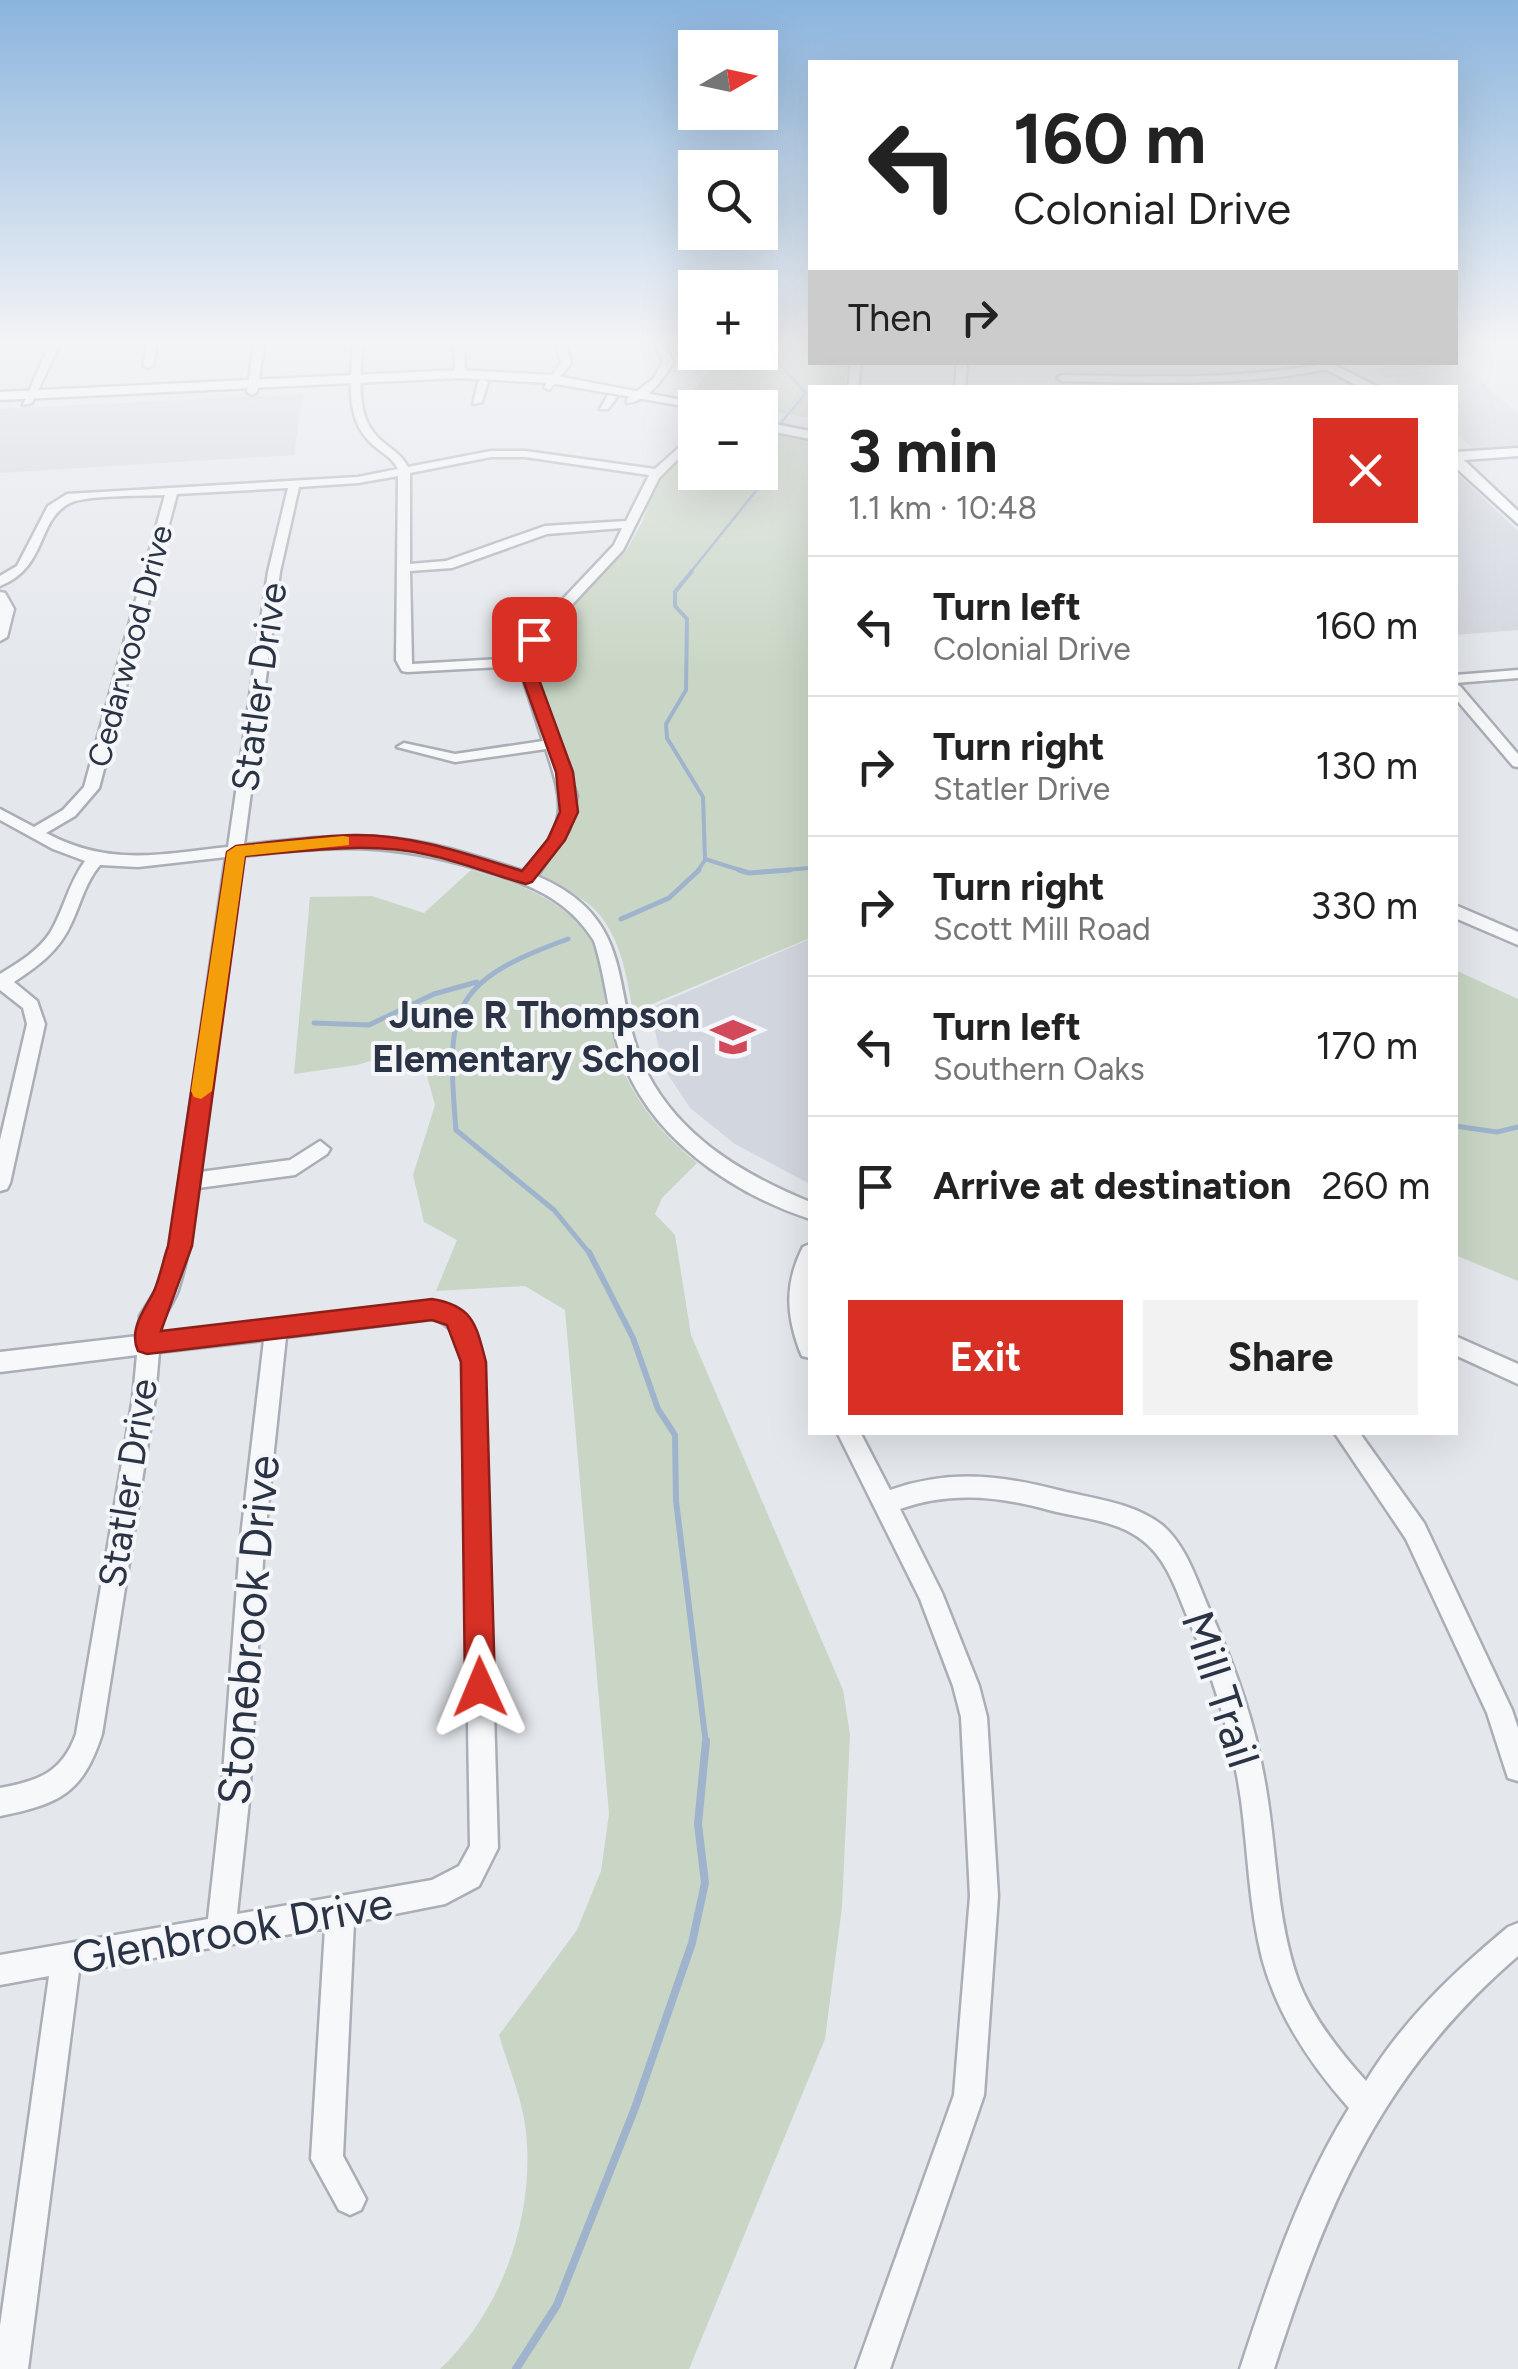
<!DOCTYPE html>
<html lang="en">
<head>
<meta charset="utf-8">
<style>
	:root { --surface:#fff; --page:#f2f2f2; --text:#222; --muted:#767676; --line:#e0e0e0; --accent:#d93025 }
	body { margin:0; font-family:Figtree,sans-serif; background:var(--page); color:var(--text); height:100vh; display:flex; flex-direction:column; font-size:38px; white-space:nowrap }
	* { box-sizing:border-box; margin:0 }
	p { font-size:32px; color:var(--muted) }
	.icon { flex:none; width:55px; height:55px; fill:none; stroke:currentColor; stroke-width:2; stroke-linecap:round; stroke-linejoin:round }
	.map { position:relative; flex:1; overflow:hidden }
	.side { position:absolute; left:808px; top:385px; width:650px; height:1050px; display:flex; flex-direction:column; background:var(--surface); border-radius:0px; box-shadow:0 10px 40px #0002 }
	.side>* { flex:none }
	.hud { position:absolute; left:808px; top:60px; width:650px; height:305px; border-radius:0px; box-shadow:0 10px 40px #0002; background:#fff; color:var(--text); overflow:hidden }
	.needle { width:65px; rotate:81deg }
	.buttons { position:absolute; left:678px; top:30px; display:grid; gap:20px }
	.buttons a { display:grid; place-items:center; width:100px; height:100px; border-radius:0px; background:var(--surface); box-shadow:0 10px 40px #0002; font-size:50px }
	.pin { position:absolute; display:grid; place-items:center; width:85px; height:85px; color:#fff; margin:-42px; border-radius:20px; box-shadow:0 5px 15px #0006 }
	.me { position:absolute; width:110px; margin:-55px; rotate:359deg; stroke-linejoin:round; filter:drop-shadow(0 0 8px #0008) }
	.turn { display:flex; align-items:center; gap:35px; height:210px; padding:0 40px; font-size:45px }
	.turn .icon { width:130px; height:130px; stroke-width:2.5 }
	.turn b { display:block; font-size:70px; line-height:85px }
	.then { display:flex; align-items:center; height:95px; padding:0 40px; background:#0003; gap:20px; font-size:38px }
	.round { display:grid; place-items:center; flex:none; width:105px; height:105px; border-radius:0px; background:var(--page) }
	.overview { display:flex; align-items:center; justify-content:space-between; height:170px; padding:0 40px }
	h1 { font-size:60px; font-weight:700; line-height:75px }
	.primary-button { display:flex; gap:20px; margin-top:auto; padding:20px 40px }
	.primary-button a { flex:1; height:115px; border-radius:0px; background:var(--accent); color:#fff; font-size:40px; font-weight:700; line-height:115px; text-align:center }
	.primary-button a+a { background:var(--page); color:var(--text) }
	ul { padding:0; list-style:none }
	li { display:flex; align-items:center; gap:30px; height:140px; padding:0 40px; border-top:2px solid var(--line) }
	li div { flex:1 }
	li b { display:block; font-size:38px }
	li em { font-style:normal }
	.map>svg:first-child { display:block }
	.built { fill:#d2d6de }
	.green { fill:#c9d6c5 }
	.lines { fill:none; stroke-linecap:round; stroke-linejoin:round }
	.stream-far4 { stroke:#9fb4cc; stroke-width:2.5 }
	.stream-far3 { stroke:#9fb4cc; stroke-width:4 }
	.stream-far2 { stroke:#9fb4cc; stroke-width:5 }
	.stream-far1 { stroke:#9fb4cc; stroke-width:6 }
	.stream { stroke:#9fb4cc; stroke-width:8 }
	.minor-casing { stroke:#a9aeb7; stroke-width:5 }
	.major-casing { stroke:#a3abb8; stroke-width:5 }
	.minor { fill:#f7f8fa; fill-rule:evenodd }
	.major { fill:#fff; fill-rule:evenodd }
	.route { fill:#d93025; stroke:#8d1f18; stroke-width:2.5 }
	.slow { fill:#f59e0b }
	.labels { text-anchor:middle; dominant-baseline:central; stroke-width:8; stroke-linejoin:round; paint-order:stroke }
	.far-street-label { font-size:32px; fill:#2b3445; stroke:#f4f6f9 }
	.street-label { font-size:38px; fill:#2b3445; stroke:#f4f6f9 }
	.poi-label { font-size:38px; font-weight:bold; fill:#2b3445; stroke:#f4f6f9; text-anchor:end }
	.near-street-label { font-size:45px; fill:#2b3445; stroke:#f4f6f9 }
</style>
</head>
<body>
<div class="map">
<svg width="1518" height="2369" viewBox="0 0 1518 2369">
	<rect width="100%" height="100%" fill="#e4e7ec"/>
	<!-- built -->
	<g class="built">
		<path d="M 1458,362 L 1518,414 L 1518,447 L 1473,448 L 1455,432 L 1455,388 L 1405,387 L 1367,368 Z"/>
		<path d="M 303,394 L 294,455 L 0,473 L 0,409 Z"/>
		<path d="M 1455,472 L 1518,531 L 1518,630 L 1455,635 Z"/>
		<path d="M 810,939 L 810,1184 L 735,1144 L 690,1108 L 663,1067 L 650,1008 Z"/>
	</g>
	<!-- green -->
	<g class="green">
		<path d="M 760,339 L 810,339 L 810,362 L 848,363 L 844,387 L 810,388 L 810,418 L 688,397 L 711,368 L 711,353 L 760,352 Z"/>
		<path d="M 760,430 L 810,441 L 810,938 L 633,1012 C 626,973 620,928 586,902 C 570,891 551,885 538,872 C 547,859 560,847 567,833 C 591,781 553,721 534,673 L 533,656 L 543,634 L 627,549 L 643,521 L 652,488 L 695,444 L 695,472 L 760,472 Z"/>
		<path d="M 471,870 C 525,885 590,908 603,971 C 609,995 608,1022 615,1046 C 627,1093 660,1133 697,1163 L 662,1198 L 655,1214 L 675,1235 L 691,1335 L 843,1690 L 850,1734 L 842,1907 L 825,2039 L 689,2369 L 440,2369 C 502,2311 535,2216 526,2132 C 523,2100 508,2066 499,2035 L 577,1930 L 601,1871 L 609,1814 L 565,1310 L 525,1286 L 436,1291 L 457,1240 L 424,1222 L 413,1175 L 435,1105 L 419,1047 L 357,1065 L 294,1074 L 310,897 L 372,896 L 424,913 Z"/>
		<path d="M 1455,970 L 1518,999 L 1518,1281 L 1455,1255 Z"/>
	</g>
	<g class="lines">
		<!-- stream-far4 -->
		<path class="stream-far4" d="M 690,573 L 763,482 L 774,450 L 768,438 L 806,393 L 760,342"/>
		<!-- stream-far3 -->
		<g class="stream-far3">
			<path d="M 692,571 L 675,592 L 675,606 L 687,619 L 686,690 L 666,724 L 667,738 L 703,797 L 705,859 L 746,872"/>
			<path d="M 697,872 L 705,860"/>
			<path d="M 759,872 L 810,868"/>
		</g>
		<!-- stream-far2 -->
		<g class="stream-far2">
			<path d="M 739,870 L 749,873 L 790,870"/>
			<path d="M 621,919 L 669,898 L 699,870"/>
			<path d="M 568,939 C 448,982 446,1010 456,1130 L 554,1210 L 591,1255"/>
			<path d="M 314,1023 L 369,1025 L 434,994 L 477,982"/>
			<path d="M 1455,1126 L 1497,1132 L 1518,1127"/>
		</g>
		<!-- stream-far1 -->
		<path class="stream-far1" d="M 589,1252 L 633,1338 L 658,1409 L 675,1435 L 676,1501 L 706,1744"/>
		<!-- stream -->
		<path class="stream" d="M 516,2369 L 557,2305 L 635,2108 L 692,1943 L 705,1883 L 698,1824 L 706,1741"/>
		<!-- minor casing -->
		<g class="minor-casing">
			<g id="minor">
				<path d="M 52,339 L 62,339 L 32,403 L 23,405 Z"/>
				<path d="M 148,339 L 158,339 L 153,365 L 148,368 L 143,365 Z"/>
				<path d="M 255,339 L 265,339 L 257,392 L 252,395 L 247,392 Z"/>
				<path d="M 353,339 L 363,339 C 362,368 354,409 374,433 C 385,447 400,451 408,467 L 491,451 L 525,451 L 655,469 L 695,433 L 695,442 L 659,478 L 623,550 L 539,640 L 533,666 L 577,796 L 569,830 L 537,876 C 647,923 604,1004 654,1085 C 689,1143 749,1177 810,1202 L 810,1219 C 729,1192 648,1136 620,1053 C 608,1016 606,977 594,941 C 567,897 526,883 479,869 C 388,842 335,845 242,856 L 200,1172 L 290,1160 L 320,1141 L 330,1149 L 327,1154 L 295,1175 L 198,1188 C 194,1222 189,1256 178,1290 C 172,1306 162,1315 160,1333 L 432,1301 C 471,1310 475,1326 484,1362 L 498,1848 L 479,1886 L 445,1904 L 354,1922 L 343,2156 L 366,2199 L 361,2210 L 350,2215 L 339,2210 L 311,2159 L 325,1928 L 79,1971 L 28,2369 L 0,2369 L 0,2326 L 49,1976 L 0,1985 L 0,1955 L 208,1919 L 221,1801 L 240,1545 L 264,1340 L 159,1352 L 155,1398 L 102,1734 C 83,1793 60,1804 0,1816 L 0,1788 C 38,1781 62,1773 76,1734 L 133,1398 L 137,1355 L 0,1372 L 0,1352 L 138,1336 L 140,1316 L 156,1290 L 170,1246 L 226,857 L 138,867 L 100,865 C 85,883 81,903 71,924 C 59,951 38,966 14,982 L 37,1001 L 45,1024 L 10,1183 L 7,1189 L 0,1191 L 0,1140 L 27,1024 L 23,1008 L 0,990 L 0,974 C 18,963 38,951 50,933 C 64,910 68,884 85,861 L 53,849 L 0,820 L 0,809 L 34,827 L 63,810 L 84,787 L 165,495 C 144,496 86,495 70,503 C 36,520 48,567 0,586 L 0,576 L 17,566 L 48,506 L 67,494 L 358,477 L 398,469 C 391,455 379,452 369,441 C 343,414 352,372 353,339 ZM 491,457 L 525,457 L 649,475 L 626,521 L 545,526 L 446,561 L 410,564 L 410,473 ZM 398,476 L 396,660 L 402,671 L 407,672 L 519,666 L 543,741 L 455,754 L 404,743 L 397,747 L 455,762 L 546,749 C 565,808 568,823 523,871 C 478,857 433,841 386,838 C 338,834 291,840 244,845 L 280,572 L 299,487 L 358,483 ZM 288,488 L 268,572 L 228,847 C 160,854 110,867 46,833 L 75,816 L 99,788 L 177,494 ZM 622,528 L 614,545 L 528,636 L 521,658 L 412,664 L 410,571 L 452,568 L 547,534 ZM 432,1319 C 455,1324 457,1342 462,1362 L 470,1846 L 459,1866 L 432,1880 L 237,1914 L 249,1801 L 264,1545 L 286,1337 Z"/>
				<path d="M 454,339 L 464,339 L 465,374 L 460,377 L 455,374 Z"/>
				<path d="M 555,339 L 565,339 L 571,363 L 549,390 L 544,387 L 561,363 Z"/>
				<path d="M 653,339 L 663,339 L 673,362 C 663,380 648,401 627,403 L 627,399 L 654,378 L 663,362 Z"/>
				<path d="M 851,362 L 861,362 L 858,388 L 848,388 Z"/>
				<path d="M 957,362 L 967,362 L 965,388 L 955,388 Z"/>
				<path d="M 1328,363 L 1332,368 C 1244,387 1151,383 1062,381 L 1057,378 L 1062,375 C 1150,377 1241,380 1328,363 Z"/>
				<path d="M 483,379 L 488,382 L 482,402 L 473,404 L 478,382 Z"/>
				<path d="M 608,395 L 617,397 L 608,409 L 600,409 Z"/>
				<path d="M 0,592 L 5,593 L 14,609 L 7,637 L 0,641 Z"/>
				<path d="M 1518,670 L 1518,678 L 1455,683 L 1455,675 Z"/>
				<path d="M 1455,685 L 1460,686 L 1518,754 L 1518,767 L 1513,766 L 1455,698 Z"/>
				<path d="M 1455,905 L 1518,932 L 1518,945 L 1455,918 Z"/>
				<path d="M 810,1244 L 810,1358 L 802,1356 L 799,1349 C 786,1313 785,1282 803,1247 Z"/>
				<path d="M 1455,1336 L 1518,1364 L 1518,1384 L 1455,1355 Z"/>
				<path d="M 837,1432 L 860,1432 L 890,1490 C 950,1469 1001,1475 1062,1491 C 1095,1499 1134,1503 1162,1525 C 1187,1546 1197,1582 1210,1611 C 1234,1664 1254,1719 1264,1777 C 1277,1844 1275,1915 1298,1980 C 1312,2017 1339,2051 1366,2081 C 1403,2020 1454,1972 1508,1927 L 1518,1923 L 1518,1956 C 1381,2074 1328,2201 1274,2369 L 1240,2369 C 1269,2280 1299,2188 1349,2108 C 1310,2064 1277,2015 1262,1958 C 1249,1906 1248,1852 1241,1800 C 1232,1736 1213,1676 1188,1618 C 1176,1590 1167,1559 1142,1540 C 1117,1520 1079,1518 1049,1510 C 998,1496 950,1491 900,1509 L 942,1593 L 979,1686 L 987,1717 L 998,1896 L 984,2095 L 890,2369 L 856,2369 L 954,2095 L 970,1896 L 961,1717 L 953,1686 L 920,1599 Z"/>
				<path d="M 1334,1432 L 1359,1432 L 1424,1523 L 1512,1710 L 1518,1728 L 1518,1781 L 1508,1778 L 1487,1713 L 1406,1539 Z"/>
			</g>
		</g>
		<!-- major casing -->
		<g class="major-casing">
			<g id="major">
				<path d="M 1312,362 L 1329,362 L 1380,388 L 1362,388 Z"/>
				<path d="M 460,370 L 551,375 L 724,408 L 695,408 L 551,383 L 460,378 L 0,400 L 0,392 Z"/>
				<path d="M 760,421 L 810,431 L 810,439 L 760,429 Z"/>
				<path d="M 1518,448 L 1518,456 L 1464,460 L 1518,511 L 1518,524 L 1455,467 L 1455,452 Z"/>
			</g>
		</g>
		<!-- minor -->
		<use href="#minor" class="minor"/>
		<!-- major -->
		<use href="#major" class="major"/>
	</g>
	<!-- sky -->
	<linearGradient id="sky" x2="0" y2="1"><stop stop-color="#8bb4dd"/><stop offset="0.51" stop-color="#f3f4f6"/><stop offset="1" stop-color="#f3f4f6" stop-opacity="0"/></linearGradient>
	<rect width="1518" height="670" fill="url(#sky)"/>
	<!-- route -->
	<path class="route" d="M 534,634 L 541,639 L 534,666 L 573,772 L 578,812 L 565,840 L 532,882 L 526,884 C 493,875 462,862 429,855 C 368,841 307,851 245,856 L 192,1246 L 161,1331 L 432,1299 C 474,1306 476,1325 486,1362 L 495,1687 L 490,1698 L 480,1702 L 469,1698 L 465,1687 L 461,1362 L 447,1325 L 432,1320 L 147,1354 L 138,1351 C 128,1329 145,1310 154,1291 C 160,1278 163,1260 168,1246 L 227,852 L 236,846 C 275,842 315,836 354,835 C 411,834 467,854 522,871 L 548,839 L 560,812 L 556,772 L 518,666 L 526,639 Z"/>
	<!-- slow -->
	<path class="slow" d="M 343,836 L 349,837 L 349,845 L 245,856 L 212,1091 L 201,1099 L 194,1097 L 191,1091 L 227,852 L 236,846 Z"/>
	<!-- icons -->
	<defs>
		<g id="school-bare" transform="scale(3.45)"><path d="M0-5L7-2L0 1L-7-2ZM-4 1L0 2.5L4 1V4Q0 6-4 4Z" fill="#d1495b" stroke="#f4f6f9" stroke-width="2.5" paint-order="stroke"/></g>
	</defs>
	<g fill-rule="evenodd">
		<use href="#school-bare" x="733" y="1037"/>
	</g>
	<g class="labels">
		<!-- far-street labels -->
		<g class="far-street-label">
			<text transform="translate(130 646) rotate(-75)">Cedarwood Drive</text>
		</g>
		<!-- street labels -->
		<g class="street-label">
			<text transform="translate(259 687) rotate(-82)">Statler Drive</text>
			<text transform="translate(128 1483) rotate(-81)">Statler Drive</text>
		</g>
		<!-- poi labels -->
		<g class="poi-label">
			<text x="700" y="1015">June R Thompson<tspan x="700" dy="44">Elementary School</tspan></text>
		</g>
		<!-- near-street labels -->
		<g class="near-street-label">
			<text transform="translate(248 1630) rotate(-85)">Stonebrook Drive</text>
			<text transform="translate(1221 1689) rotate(72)">Mill Trail</text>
			<text transform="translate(232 1930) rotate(-10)">Glenbrook Drive</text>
		</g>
	</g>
</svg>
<div class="buttons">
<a><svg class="needle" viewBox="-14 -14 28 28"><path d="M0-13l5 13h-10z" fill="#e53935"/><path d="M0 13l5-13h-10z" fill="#767676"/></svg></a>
<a><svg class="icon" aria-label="search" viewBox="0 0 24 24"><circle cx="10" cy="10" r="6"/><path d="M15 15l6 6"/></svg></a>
<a>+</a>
<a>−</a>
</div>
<div class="pin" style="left:534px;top:639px;background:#d93025"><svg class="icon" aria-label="arrive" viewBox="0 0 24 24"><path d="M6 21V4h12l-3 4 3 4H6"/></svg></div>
<svg class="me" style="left:480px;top:1687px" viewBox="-20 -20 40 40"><path d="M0-17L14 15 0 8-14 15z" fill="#d93025" stroke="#fff" stroke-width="4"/></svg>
<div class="hud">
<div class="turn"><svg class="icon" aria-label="left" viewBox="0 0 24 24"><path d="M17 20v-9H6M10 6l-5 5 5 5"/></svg><div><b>160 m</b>Colonial Drive</div></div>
<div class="then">Then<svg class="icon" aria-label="right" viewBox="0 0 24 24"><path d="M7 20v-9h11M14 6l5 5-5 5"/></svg></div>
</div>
<section class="side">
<div class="overview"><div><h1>3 min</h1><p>1.1 km · 10:48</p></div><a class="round" style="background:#d93025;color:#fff"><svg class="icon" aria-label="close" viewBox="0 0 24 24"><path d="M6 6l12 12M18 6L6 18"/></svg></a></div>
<ul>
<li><svg class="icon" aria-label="left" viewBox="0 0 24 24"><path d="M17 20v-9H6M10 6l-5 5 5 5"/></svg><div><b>Turn left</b><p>Colonial Drive</p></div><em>160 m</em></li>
<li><svg class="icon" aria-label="right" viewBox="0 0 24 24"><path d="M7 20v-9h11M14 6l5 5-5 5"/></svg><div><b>Turn right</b><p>Statler Drive</p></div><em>130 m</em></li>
<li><svg class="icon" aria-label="right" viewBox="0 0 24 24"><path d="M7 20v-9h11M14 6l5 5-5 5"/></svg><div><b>Turn right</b><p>Scott Mill Road</p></div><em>330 m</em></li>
<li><svg class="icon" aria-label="left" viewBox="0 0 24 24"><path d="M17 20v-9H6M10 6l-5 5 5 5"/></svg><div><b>Turn left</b><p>Southern Oaks</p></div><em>170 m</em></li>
<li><svg class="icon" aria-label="arrive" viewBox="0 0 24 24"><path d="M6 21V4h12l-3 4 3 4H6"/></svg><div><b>Arrive at destination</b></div><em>260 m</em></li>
</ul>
<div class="primary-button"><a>Exit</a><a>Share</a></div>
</section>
</div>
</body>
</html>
